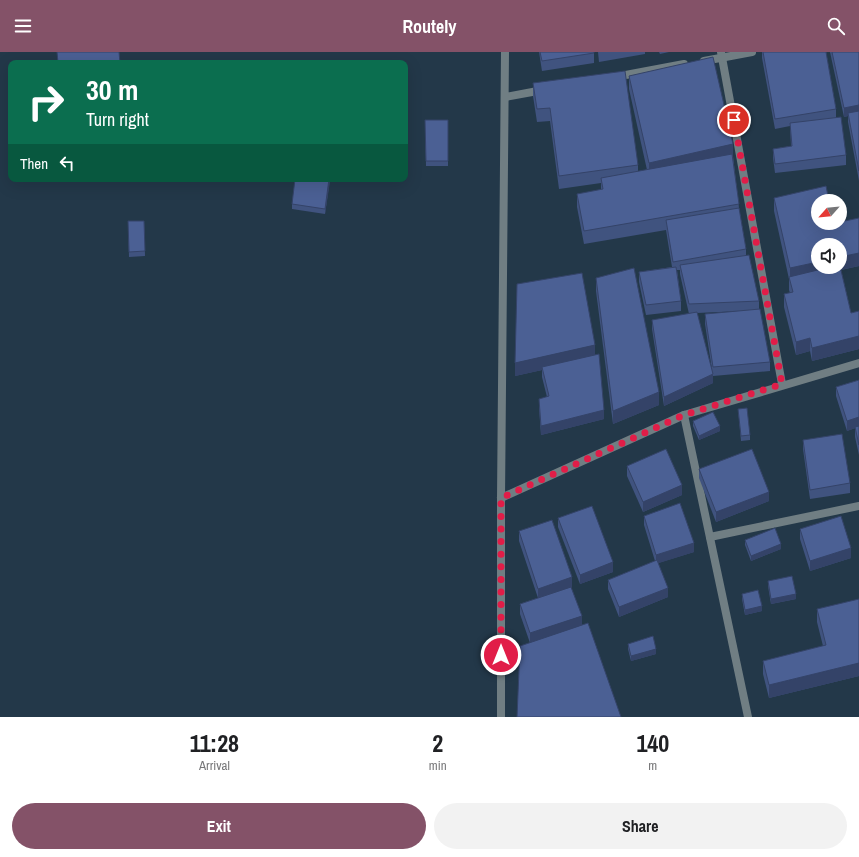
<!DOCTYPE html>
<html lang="en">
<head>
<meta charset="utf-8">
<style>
	:root { --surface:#fff; --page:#f2f2f2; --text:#202124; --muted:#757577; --accent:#845268 }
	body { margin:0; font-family:"Archivo Narrow",sans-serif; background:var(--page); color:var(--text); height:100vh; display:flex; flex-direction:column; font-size:15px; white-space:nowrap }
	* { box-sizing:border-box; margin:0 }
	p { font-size:13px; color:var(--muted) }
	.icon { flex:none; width:22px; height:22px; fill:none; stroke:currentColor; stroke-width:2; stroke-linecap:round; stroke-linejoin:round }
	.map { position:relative; height:665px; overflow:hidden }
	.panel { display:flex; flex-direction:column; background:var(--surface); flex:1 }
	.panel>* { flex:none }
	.hud { position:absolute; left:8px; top:8px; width:400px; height:122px; border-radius:8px; box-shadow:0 4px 16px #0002; background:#0b6e4f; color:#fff; overflow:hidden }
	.needle { width:26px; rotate:243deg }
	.controls { position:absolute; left:811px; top:142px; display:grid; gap:8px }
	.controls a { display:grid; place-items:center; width:36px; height:36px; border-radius:50%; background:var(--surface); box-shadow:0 4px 16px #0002; font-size:20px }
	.pin { position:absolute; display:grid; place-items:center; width:34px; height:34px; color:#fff; margin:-17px; border:2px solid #fff; border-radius:50%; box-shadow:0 1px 4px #0007 }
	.me { position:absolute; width:44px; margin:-22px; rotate:0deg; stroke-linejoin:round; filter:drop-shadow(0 0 3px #0008) }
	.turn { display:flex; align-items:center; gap:14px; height:84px; padding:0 12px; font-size:18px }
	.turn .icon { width:52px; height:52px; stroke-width:2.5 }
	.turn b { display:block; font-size:28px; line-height:34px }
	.then { display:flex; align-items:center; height:38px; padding:0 12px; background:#0003; gap:8px; font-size:15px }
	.eta { display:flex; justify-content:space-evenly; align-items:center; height:68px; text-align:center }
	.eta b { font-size:24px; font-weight:800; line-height:28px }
	.action { display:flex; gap:8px; margin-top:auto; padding:8px 12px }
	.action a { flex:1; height:46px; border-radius:24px; background:var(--accent); color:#fff; font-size:16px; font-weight:800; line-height:46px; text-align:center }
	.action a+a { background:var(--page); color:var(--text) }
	header { display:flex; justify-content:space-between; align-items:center; height:52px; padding:0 12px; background:var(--accent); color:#fff; font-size:18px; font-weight:800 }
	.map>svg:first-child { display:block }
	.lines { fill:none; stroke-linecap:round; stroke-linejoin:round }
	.minor { stroke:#707e83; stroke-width:8 }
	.wall { fill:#40537f; fill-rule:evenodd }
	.shaded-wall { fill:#344368 }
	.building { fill:#4b6094; stroke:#344368 }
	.route { stroke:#e11d48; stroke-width:7; stroke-dasharray:0 12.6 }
</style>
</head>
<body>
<header><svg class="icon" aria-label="menu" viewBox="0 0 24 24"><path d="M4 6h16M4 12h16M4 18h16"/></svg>Routely<svg class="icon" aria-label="search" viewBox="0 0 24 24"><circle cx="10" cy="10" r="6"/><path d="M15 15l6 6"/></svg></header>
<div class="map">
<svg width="859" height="665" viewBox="0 0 859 665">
	<rect width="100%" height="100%" fill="#233849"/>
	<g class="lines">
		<!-- minor -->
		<g class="minor">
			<path d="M 721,0 L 782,332"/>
			<path d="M 704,9 L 752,0"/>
			<path d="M 615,25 L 684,12"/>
			<path d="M 505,45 L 543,38"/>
			<path d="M 501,446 L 684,363"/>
			<path d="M 710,485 L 859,454"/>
			<path d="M 501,665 L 501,446 L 505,0"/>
			<path d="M 748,665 L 684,363 L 859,311"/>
		</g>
	</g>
	<!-- wall -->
	<g class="wall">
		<path d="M 539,0 L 594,0 L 594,11 L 542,19 Z"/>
		<path d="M 598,0 L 645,0 L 645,2 L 599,10 Z"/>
		<path d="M 659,0 L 669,0 L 660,2 Z"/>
		<path d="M 762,0 L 826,0 L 836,57 L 836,66 L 846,103 L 846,113 L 775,121 L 773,106 L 773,97 L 791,94 L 790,74 L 775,77 L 762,6 Z"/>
		<path d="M 830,0 L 859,0 L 859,129 L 848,70 L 848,64 L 844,65 Z"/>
		<path d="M 629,24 L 733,104 L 739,156 L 746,197 L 746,204 L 759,249 L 759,257 L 770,310 L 770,319 L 713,324 L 713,331 L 664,354 L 652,277 L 652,268 L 689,262 L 680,222 L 680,218 L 677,218 L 681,249 L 681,259 L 646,263 L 639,230 L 639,220 L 672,215 L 666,178 L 584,192 L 577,155 L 577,142 L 601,138 L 601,131 L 559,137 L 550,69 L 537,70 L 533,44 L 533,31 L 638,113 L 638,120 L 647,118 L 629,37 ZM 742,259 L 705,262 L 705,272 L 712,318 L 697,261 Z"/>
		<path d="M 425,68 L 448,68 L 448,114 L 426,114 Z"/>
		<path d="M 330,127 L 325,162 L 292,157 L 292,152 Z"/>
		<path d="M 774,146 L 834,171 L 859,166 L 859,214 L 841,218 L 851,261 L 859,259 L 859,297 L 812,309 L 810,299 L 796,303 L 784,255 L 784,242 L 790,241 L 789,238 L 789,227 L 774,159 Z"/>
		<path d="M 128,169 L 144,169 L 145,204 L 129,205 Z"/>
		<path d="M 596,226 L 659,353 L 613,372 L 596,239 Z"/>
		<path d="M 595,303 L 604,367 L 541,383 L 539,356 L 539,347 L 547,345 L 542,325 L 542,318 L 515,324 L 515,311 Z"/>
		<path d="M 859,328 L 859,403 L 855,385 L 855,376 L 847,379 L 836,344 L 836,335 Z"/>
		<path d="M 738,357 L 750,383 L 750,388 L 741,389 Z"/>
		<path d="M 693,369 L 720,379 L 699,388 L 693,374 Z"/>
		<path d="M 803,388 L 850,431 L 850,441 L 810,447 L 803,397 Z"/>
		<path d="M 627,414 L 682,443 L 643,460 L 627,424 Z"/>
		<path d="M 699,417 L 769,449 L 716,470 L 699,426 Z"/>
		<path d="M 644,464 L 694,500 L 658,511 L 668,545 L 619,565 L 608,537 L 608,528 L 655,509 L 644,473 Z"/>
		<path d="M 558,466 L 613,520 L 580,532 L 558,475 Z"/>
		<path d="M 800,477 L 851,506 L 810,519 L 800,487 Z"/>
		<path d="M 519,479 L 572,535 L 567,536 L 530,591 L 520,562 L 520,552 L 538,546 L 519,489 Z"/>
		<path d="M 745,488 L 781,497 L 751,509 L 745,493 Z"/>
		<path d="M 768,529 L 796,547 L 771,552 L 768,534 Z"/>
		<path d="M 742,542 L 762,559 L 745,563 L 742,547 Z"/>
		<path d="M 817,557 L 859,624 L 769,646 L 763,622 L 763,609 L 823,594 L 817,570 Z"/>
		<path d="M 628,592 L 656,602 L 631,609 L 628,597 Z"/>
	</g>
	<!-- shaded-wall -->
	<g class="shaded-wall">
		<path d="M 859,53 L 859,62 L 848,61 L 848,64 L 844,65 L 844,56 Z"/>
		<path d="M 733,92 L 733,104 L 649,123 L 649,111 Z"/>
		<path d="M 329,127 L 330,130 L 325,162 L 325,157 Z"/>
		<path d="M 859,201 L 859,214 L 790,229 L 790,216 L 818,210 L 818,215 L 840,215 L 840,205 Z"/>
		<path d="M 859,284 L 859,297 L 812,309 L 812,296 Z"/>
		<path d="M 810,286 L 810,299 L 796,303 L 796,290 Z"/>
		<path d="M 595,293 L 595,306 L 542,315 L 542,318 L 515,324 L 515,311 Z"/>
		<path d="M 713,322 L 713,331 L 664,354 L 664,345 Z"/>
		<path d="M 659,340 L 659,353 L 613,372 L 613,359 Z"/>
		<path d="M 604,358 L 604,367 L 541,383 L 541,374 Z"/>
		<path d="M 859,365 L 859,375 L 847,379 L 847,369 Z"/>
		<path d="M 720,374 L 720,379 L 699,388 L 699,384 Z"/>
		<path d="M 682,433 L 682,443 L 643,460 L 643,450 Z"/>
		<path d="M 769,440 L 769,449 L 716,470 L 716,460 Z"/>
		<path d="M 694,491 L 694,500 L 656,512 L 656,503 Z"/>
		<path d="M 781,492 L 781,497 L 751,509 L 751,504 Z"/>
		<path d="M 851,496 L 851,506 L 810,519 L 810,509 Z"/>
		<path d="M 613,510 L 613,520 L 580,532 L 580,523 Z"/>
		<path d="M 572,525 L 572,535 L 538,546 L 538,537 Z"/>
		<path d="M 668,536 L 668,545 L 619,565 L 619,555 Z"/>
		<path d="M 796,542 L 796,547 L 771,552 L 771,547 Z"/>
		<path d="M 762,554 L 762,559 L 745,563 L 745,558 Z"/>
		<path d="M 582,564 L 582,573 L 530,591 L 530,581 Z"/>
		<path d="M 656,597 L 656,602 L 631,609 L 631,604 Z"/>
		<path d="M 859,611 L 859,624 L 769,646 L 769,633 Z"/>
	</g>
	<!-- building -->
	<g class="building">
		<path d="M 57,0 L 119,0 L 120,11 L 58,11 Z"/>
		<path d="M 540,0 L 594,0 L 594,1 L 542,9 Z"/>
		<path d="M 763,0 L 826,0 L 836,57 L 775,67 Z"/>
		<path d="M 832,0 L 859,0 L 859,53 L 844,56 Z"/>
		<path d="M 713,5 L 733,92 L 649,111 L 629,24 Z"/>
		<path d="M 625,19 L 638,113 L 559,124 L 550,56 L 537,57 L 533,31 Z"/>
		<path d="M 859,59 L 859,119 L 848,61 Z"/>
		<path d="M 841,65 L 846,103 L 775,112 L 773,97 L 792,94 L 790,71 Z"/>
		<path d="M 425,68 L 448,68 L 448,109 L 426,109 Z"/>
		<path d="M 732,102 L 739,152 L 584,179 L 577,142 L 603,137 L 601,126 Z"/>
		<path d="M 295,127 L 329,127 L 325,157 L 292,152 Z"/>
		<path d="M 826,134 L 829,149 L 818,149 L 818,171 L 840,171 L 840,170 L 859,166 L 859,201 L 840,205 L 840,193 L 818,193 L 818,210 L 790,216 L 774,146 Z"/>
		<path d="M 739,156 L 746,197 L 673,210 L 666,168 Z"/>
		<path d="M 128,169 L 144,169 L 145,199 L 129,200 Z"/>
		<path d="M 749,203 L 759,249 L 689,252 L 680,213 Z"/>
		<path d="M 840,214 L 851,261 L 859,259 L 859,284 L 812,296 L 810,286 L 796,290 L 784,242 L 793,240 L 789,225 L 830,215 L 840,215 Z"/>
		<path d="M 676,215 L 681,249 L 646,253 L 639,220 Z"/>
		<path d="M 634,216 L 659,340 L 613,359 L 596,226 Z"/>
		<path d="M 582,221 L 595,293 L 515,311 L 517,232 Z"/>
		<path d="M 760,257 L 770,310 L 713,315 L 705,262 Z"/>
		<path d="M 697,260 L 713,322 L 664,345 L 652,268 Z"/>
		<path d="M 599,302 L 604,358 L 541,374 L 539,347 L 549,344 L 542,315 Z"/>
		<path d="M 859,328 L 859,365 L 847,369 L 836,335 Z"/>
		<path d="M 747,356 L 750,383 L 741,384 L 738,357 Z"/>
		<path d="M 713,360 L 720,374 L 699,384 L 693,369 Z"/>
		<path d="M 859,374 L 859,393 L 855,375 Z"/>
		<path d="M 842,382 L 850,431 L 810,438 L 803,388 Z"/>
		<path d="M 666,397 L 682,433 L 643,450 L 627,414 Z"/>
		<path d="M 752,397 L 769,440 L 716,460 L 699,417 Z"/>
		<path d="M 680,451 L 694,491 L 656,503 L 644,464 Z"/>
		<path d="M 592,454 L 613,510 L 580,523 L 558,466 Z"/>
		<path d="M 841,464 L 851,496 L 810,509 L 800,477 Z"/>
		<path d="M 552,468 L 572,525 L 538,537 L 519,479 Z"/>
		<path d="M 775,476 L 781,492 L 751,504 L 745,488 Z"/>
		<path d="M 657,508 L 668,536 L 619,555 L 608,528 Z"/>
		<path d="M 792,524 L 796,542 L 771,547 L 768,529 Z"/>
		<path d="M 571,535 L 582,564 L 530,581 L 520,552 Z"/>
		<path d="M 758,538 L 762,554 L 745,558 L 742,542 Z"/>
		<path d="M 859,547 L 859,611 L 769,633 L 763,609 L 826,593 L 817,557 Z"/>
		<path d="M 588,571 L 621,665 L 517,665 L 520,594 Z"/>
		<path d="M 653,584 L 656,597 L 631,604 L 628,592 Z"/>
	</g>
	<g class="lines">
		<!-- route -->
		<path class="route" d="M 501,603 L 501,446 L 684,363 L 782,332 L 734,68"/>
	</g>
</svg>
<div class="controls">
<a><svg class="needle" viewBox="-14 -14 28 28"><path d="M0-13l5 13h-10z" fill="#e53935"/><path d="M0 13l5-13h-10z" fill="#757577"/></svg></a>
<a><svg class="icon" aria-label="sound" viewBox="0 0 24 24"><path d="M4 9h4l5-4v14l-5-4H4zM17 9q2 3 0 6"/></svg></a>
</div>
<div class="pin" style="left:734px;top:68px;background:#d93025"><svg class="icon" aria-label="arrive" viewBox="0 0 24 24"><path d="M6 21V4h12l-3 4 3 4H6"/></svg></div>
<svg class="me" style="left:501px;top:603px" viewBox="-20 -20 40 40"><circle r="17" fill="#e11d48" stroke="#fff" stroke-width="3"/><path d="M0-11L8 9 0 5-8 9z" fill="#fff"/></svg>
<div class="hud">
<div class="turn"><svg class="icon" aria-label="right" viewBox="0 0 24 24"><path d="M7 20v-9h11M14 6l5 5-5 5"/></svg><div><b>30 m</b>Turn right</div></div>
<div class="then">Then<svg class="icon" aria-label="left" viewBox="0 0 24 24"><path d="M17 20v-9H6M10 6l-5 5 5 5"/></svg></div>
</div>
</div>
<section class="panel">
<div class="eta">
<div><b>11:28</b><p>Arrival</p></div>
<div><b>2</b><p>min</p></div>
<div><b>140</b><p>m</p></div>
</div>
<div class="action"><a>Exit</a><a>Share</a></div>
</section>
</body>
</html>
